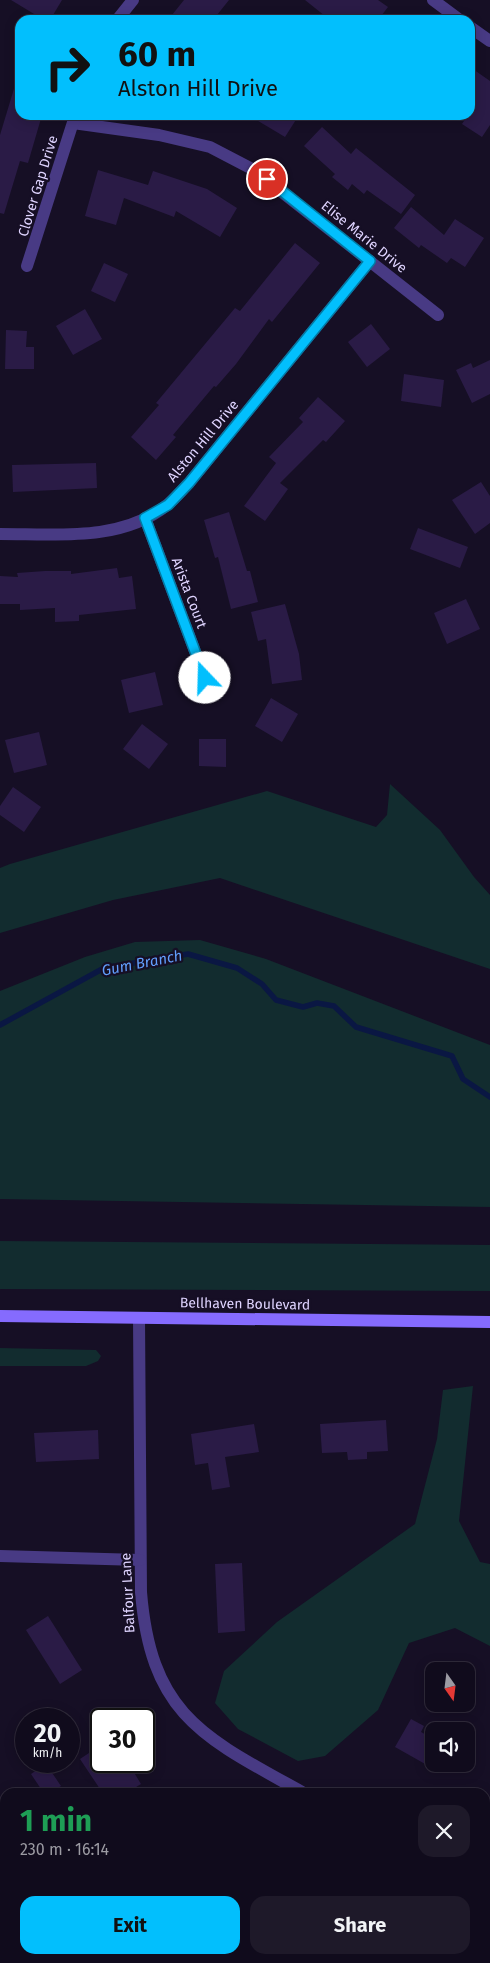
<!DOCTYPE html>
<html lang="en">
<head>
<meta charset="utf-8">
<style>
	:root { --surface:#100b1c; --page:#1e1929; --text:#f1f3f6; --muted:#9c9ba3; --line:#302b3b; --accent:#02bffd }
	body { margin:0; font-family:"Fira Sans",sans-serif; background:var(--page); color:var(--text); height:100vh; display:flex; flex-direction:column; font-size:19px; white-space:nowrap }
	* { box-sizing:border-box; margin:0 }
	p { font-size:16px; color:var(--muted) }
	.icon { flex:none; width:28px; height:28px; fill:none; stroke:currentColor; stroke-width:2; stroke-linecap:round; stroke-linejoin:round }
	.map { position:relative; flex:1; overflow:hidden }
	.side { position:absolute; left:0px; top:1788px; width:490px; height:176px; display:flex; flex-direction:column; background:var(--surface); border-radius:15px 15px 0 0; box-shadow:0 2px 12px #0003,0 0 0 1px var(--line) }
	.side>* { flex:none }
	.guide { position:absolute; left:15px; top:15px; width:460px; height:105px; border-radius:15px; box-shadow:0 2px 12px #0003,0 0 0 1px var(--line); background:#02bffd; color:#111; overflow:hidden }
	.needle { width:32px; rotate:166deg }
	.tools { position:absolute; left:425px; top:1662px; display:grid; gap:10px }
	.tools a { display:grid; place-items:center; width:50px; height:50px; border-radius:10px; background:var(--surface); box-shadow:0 2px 12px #0003,0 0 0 1px var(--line); font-size:25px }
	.speed { position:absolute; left:15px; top:1708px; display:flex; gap:10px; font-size:25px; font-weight:700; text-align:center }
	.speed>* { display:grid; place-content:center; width:65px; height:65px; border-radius:50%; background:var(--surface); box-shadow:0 2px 12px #0003,0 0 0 1px var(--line); line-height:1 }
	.speed small { font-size:12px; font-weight:400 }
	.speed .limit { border:2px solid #111; border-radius:8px; background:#fff; color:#111 }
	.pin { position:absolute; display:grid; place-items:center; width:42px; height:42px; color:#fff; margin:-21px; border:2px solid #fff; border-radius:50%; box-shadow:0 1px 5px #0007 }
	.me { position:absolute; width:55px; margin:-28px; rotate:339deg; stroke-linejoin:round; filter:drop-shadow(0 0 4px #0008) }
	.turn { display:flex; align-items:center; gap:18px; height:105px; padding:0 20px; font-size:22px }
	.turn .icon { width:65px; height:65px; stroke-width:2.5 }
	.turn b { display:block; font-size:35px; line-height:42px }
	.round { display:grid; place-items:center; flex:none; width:52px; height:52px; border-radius:15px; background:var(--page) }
	.overview { display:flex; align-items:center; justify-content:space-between; height:85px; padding:0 20px }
	h1 { font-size:30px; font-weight:700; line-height:38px; color:#1e9e55 }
	.button { display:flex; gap:10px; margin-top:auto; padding:10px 20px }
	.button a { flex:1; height:58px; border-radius:15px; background:var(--accent); color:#111; font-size:20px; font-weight:700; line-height:58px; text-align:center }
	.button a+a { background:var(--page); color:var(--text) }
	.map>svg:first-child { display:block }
	.green { fill:#122c2f }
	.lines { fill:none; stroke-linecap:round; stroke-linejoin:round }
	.stream { stroke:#0a1743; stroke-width:5.5 }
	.building { fill:#2a1b46 }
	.minor { stroke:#483a84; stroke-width:12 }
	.secondary { stroke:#856bfe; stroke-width:12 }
	.route-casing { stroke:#017ca4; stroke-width:12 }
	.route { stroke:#02bffd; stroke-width:9 }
	.labels { text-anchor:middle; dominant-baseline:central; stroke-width:4.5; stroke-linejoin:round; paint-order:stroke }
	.street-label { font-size:14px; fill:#dfd4ff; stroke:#160f25 }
	.water-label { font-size:15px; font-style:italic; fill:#629ffe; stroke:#160f25 }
</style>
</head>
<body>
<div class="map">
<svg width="490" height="1963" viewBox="0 0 490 1963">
	<rect width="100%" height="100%" fill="#160f25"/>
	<!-- green -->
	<g class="green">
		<path d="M 390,784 L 440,830 L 474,877 L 490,895 L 490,969 L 220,878 L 113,900 L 0,933 L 0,868 L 10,864 L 267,791 L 376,827 L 387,815 Z"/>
		<path d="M 200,940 L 266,959 L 490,1045 L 490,1207 L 0,1199 L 0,991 L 85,957 L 135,942 Z"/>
		<path d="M 0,1241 L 490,1245 L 490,1291 L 0,1289 Z"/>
		<path d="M 0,1348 L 96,1350 L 101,1356 L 98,1361 L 86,1366 L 0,1366 Z"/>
		<path d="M 473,1386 L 459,1521 L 480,1562 L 490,1564 L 490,1646 L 455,1628 L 409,1643 L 378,1710 L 325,1756 L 298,1761 L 238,1729 L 215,1703 L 224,1671 L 277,1622 L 415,1524 L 437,1439 L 443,1390 Z"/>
	</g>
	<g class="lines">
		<!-- stream -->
		<path class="stream" d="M 0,1025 L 104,968 L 188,954 L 237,968 L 262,984 L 276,1000 L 303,1007 L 317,1003 L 334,1006 L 356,1027 L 452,1056 L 463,1079 L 490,1097"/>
	</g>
	<!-- building -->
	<g class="building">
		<path d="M 11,0 L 62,0 L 50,20 L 44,20 Z"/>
		<path d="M 184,0 L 229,0 L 213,20 L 168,20 Z"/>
		<path d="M 305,0 L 378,0 L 388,7 L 378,20 L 330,20 Z"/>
		<path d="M 470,67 L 490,81 L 490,125 L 482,137 L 462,124 L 468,115 L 470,115 Z"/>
		<path d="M 16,82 L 20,82 L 20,115 L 42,115 L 28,163 L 20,161 L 4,214 L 0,213 L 0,135 Z"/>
		<path d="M 248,115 L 299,115 L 285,137 Z"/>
		<path d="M 322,127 L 351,154 L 356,148 L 415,195 L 401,214 L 367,190 L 364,194 L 352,184 L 348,190 L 332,177 L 335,174 L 304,146 Z"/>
		<path d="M 98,170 L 148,185 L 153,171 L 207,189 L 237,208 L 220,237 L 176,211 L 174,217 L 124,198 L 116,225 L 85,216 Z"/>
		<path d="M 411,207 L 444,235 L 455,219 L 484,238 L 465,267 L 451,258 L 447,263 L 421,245 L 419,248 L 394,228 Z"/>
		<path d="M 295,243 L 320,263 L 272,322 L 269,319 L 236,364 L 216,387 L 214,386 L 173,435 L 176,437 L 156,460 L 131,437 L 159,405 L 156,403 L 235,308 L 240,311 Z"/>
		<path d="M 104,263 L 128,274 L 115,302 L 91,291 Z"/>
		<path d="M 85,309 L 102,339 L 73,355 L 56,326 Z"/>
		<path d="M 371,324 L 390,349 L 367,367 L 348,342 Z"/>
		<path d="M 6,330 L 27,331 L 26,347 L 34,347 L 34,369 L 5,369 Z"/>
		<path d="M 490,360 L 490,394 L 472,403 L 456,370 L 471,363 L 473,368 Z"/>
		<path d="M 404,374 L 444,380 L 441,407 L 401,401 Z"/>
		<path d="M 318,397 L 345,421 L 326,442 L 323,440 L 280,483 L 288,489 L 265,521 L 244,506 L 276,463 L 269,457 L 303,422 L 299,418 Z"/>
		<path d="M 96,463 L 97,488 L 13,492 L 12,465 Z"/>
		<path d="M 481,482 L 490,496 L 490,523 L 475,534 L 452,500 Z"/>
		<path d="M 229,512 L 247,571 L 250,571 L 258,602 L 231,609 L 218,557 L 215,558 L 204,520 Z"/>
		<path d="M 418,528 L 468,547 L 460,568 L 410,549 Z"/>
		<path d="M 117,568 L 119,578 L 132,576 L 136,609 L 79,615 L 79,621 L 55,622 L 55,608 L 20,610 L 20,604 L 0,604 L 0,576 L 18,577 L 17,573 L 45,571 L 71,571 L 71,574 Z"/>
		<path d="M 466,599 L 480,629 L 447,644 L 434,613 Z"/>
		<path d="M 285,604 L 299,654 L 302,680 L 272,684 L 266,639 L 258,641 L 251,612 Z"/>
		<path d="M 155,672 L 163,705 L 129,713 L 121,680 Z"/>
		<path d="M 271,698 L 298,714 L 282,742 L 255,726 Z"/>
		<path d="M 142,724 L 168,744 L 149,769 L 123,749 Z"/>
		<path d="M 39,732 L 47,765 L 14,773 L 5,740 Z"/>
		<path d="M 199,739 L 226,739 L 226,767 L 199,766 Z"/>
		<path d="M 13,787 L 41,807 L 24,832 L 0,815 L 0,806 Z"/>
		<path d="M 386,1420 L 388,1451 L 367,1452 L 367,1459 L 348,1460 L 347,1452 L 322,1453 L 320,1424 Z"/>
		<path d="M 254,1424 L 259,1452 L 225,1457 L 230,1487 L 212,1490 L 208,1463 L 195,1465 L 191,1434 Z"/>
		<path d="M 98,1430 L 99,1459 L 36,1462 L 34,1433 Z"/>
		<path d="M 242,1563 L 245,1631 L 218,1633 L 215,1564 Z"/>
		<path d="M 48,1616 L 82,1670 L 60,1684 L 26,1630 Z"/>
		<path d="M 411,1719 L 424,1726 L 421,1732 L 434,1739 L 434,1769 L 395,1747 Z"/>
		<path d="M 101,1745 L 101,1761 L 127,1761 L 141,1784 L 128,1792 L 102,1792 L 80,1759 Z"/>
		<path d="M 46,1764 L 61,1786 L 51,1792 L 43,1792 L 31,1774 Z"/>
	</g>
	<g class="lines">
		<!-- minor -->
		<g class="minor">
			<path d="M 433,0 L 460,20"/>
			<path d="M 117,20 L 133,0"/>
			<path d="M 470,27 L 490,41"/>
			<path d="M 73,123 L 159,135 L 210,147 L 254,170 L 438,315"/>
			<path d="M 27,266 L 75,116"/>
			<path d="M 145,518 L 205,678"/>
			<path d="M 0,534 C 56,534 121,542 167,505 C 175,499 182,490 189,483 L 370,261"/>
			<path d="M 139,1318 L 141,1592 C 151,1715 203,1737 302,1792"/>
			<path d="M 0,1556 L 140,1560"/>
			<path d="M 485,1895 L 490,1898"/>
		</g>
		<!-- secondary -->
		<path class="secondary" d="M 0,1316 L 490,1322"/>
	</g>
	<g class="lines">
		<!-- route casing -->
		<g class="route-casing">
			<path id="route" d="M 205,678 L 145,518 L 168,505 L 189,483 L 370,261 L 267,179"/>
		</g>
		<!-- route -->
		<use href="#route" class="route"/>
	</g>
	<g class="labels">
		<!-- street labels -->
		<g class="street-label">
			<text transform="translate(38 186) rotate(-73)">Clover Gap Drive</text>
			<text transform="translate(364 237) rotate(39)">Elise Marie Drive</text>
			<text transform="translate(203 441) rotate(-50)">Alston Hill Drive</text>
			<text transform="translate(189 593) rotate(69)">Arista Court</text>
			<text transform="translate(245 1304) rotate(1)">Bellhaven Boulevard</text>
			<text transform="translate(128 1593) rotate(-93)">Balfour Lane</text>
		</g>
		<!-- water labels -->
		<g class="water-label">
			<text transform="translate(142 963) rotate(-11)">Gum Branch</text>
		</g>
	</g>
</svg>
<div class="tools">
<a><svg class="needle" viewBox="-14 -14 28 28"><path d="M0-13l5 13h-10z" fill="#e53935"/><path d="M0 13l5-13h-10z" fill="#9c9ba3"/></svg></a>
<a><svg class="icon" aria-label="sound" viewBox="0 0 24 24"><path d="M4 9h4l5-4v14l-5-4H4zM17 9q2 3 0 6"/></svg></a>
</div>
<div class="speed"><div>20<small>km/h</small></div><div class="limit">30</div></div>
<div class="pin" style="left:267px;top:179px;background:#d93025"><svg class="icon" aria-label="arrive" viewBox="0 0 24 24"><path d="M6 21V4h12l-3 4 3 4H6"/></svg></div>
<svg class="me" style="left:205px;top:678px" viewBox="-20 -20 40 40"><circle r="19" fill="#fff"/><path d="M0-13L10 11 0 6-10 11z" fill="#02bffd"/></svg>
<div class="guide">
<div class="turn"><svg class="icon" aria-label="right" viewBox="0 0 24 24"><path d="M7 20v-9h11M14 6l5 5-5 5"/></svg><div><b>60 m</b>Alston Hill Drive</div></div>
</div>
<section class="side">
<div class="overview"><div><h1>1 min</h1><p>230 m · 16:14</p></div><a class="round"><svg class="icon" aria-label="close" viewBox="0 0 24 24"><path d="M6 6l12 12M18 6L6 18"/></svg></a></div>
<div class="button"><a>Exit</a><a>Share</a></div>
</section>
</div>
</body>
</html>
